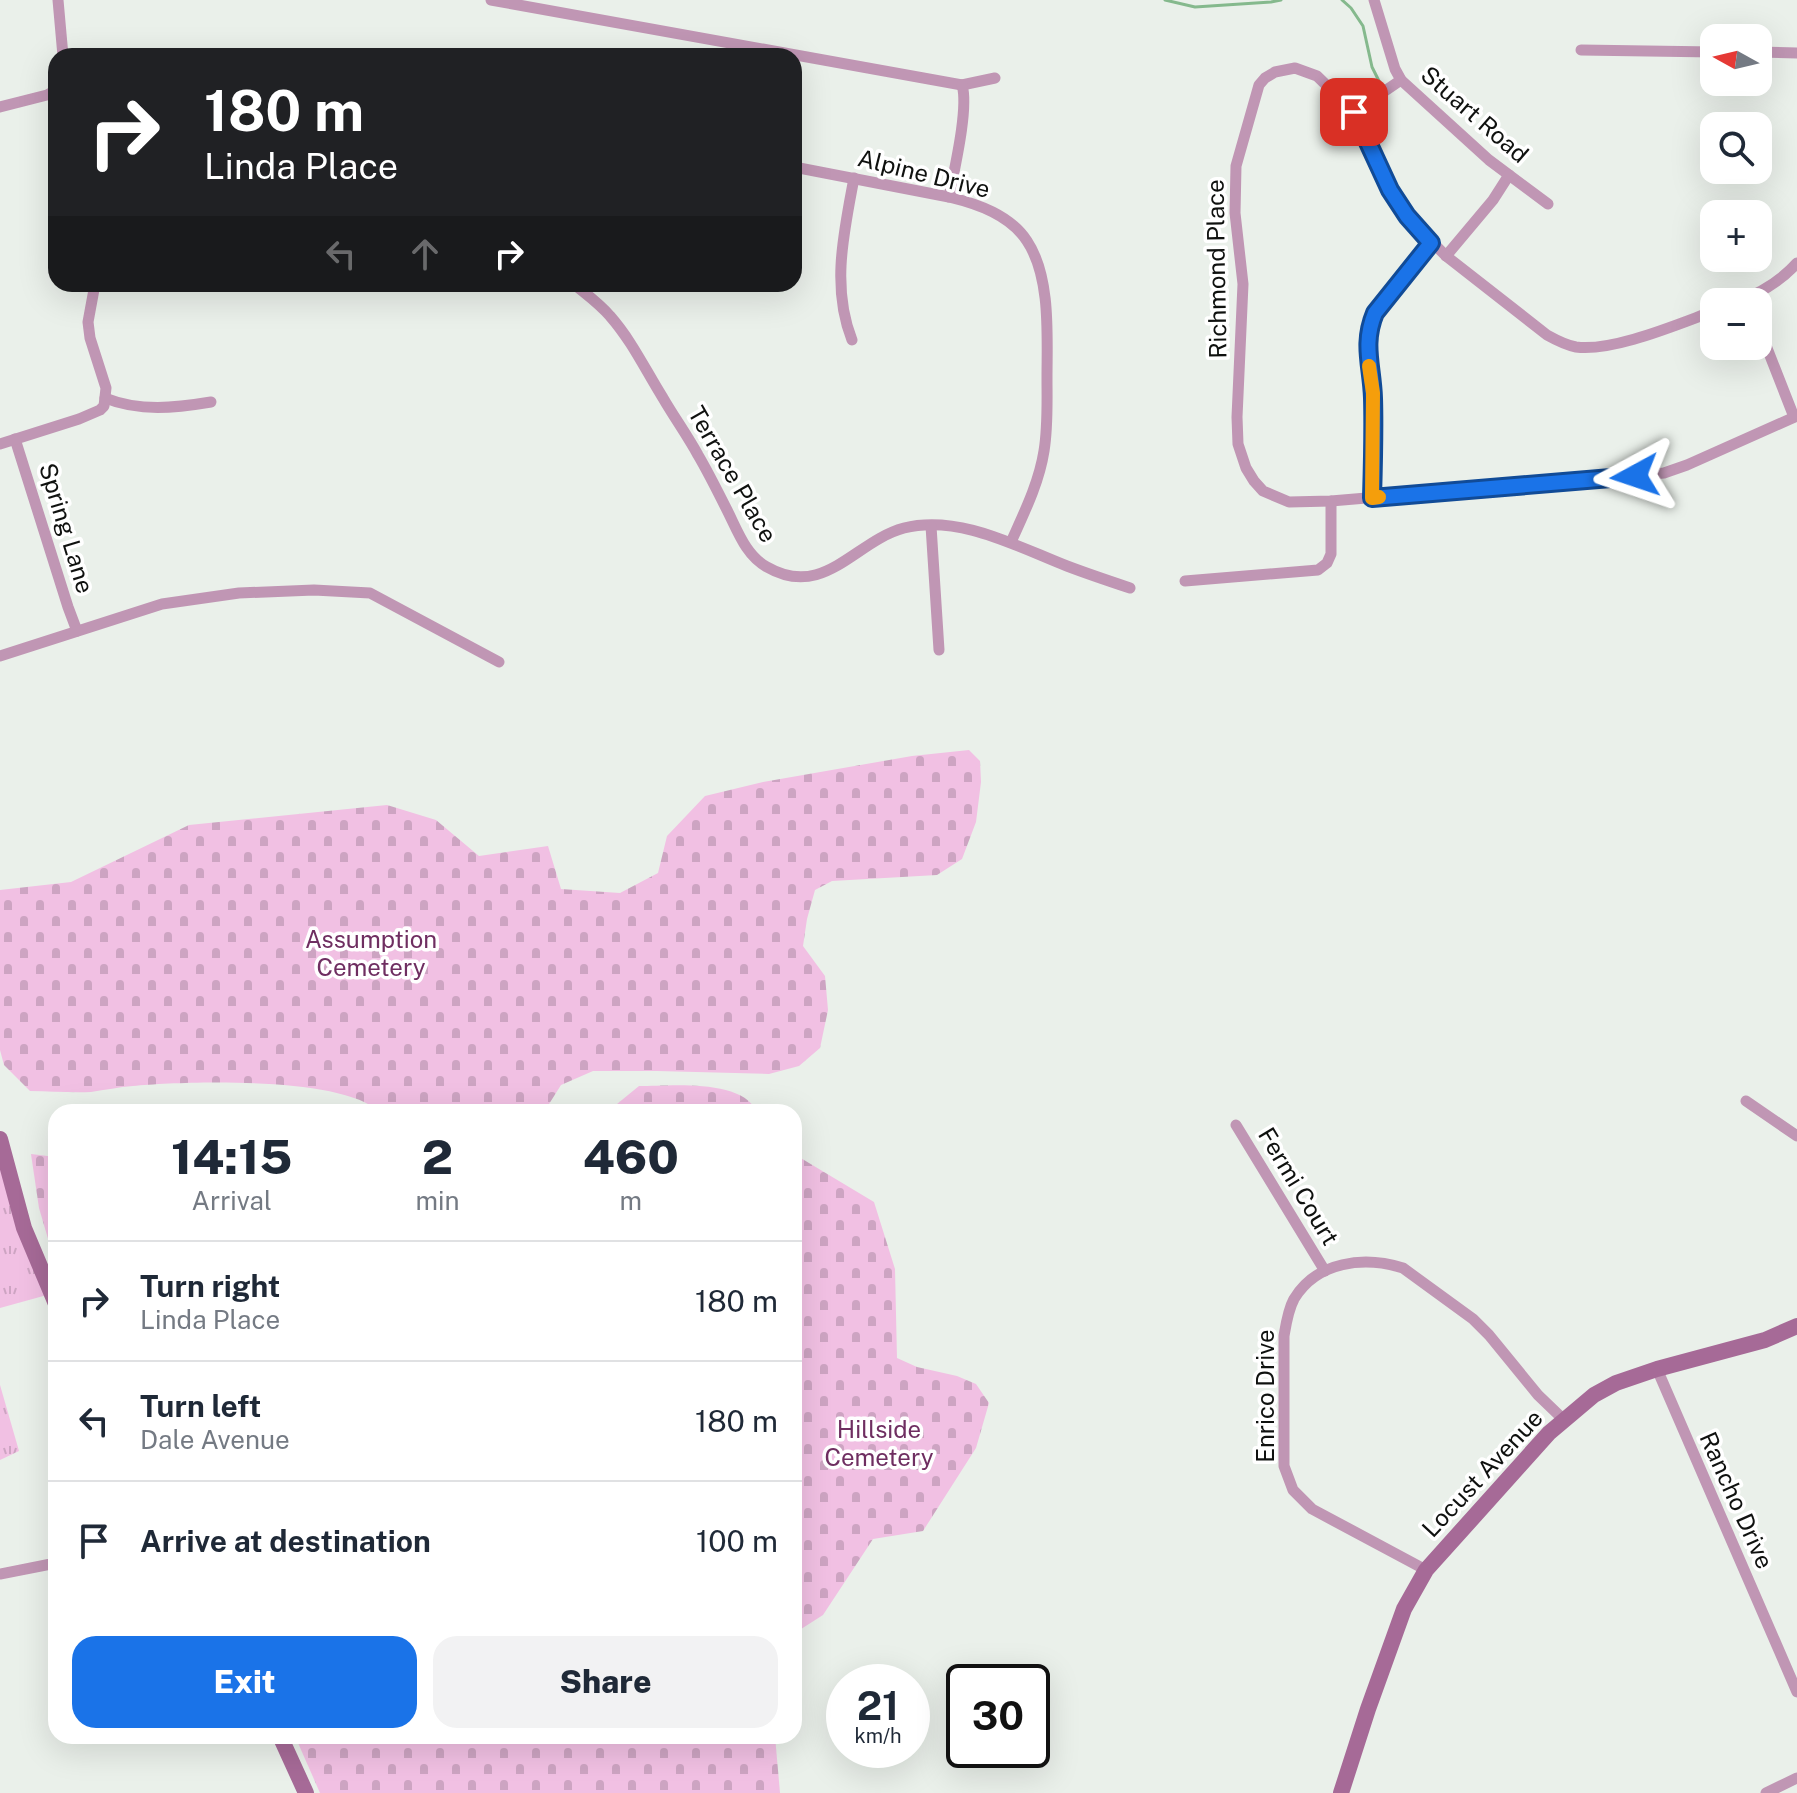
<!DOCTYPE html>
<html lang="en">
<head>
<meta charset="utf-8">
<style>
	:root { --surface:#fff; --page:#f2f2f3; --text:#1f2937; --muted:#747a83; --line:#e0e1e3; --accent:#1a73e8 }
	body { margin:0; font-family:"Public Sans",sans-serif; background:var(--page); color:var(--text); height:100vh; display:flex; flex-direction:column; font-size:30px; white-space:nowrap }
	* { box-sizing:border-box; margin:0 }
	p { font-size:26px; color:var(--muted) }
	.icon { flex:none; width:44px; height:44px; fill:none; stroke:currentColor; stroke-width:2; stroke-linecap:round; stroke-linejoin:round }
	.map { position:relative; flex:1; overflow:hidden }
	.details { position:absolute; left:48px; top:1104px; width:754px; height:640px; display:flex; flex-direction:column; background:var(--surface); border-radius:24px; box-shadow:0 8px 32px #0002 }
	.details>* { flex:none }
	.banner { position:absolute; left:48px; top:48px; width:754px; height:244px; border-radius:24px; box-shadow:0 8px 32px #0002; background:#202124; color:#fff; overflow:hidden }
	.needle { width:52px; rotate:278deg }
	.tools { position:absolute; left:1700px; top:24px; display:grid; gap:16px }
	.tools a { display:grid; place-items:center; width:72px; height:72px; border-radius:16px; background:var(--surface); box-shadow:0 8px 32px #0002; font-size:40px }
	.speed { position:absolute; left:826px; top:1664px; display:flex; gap:16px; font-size:40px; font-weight:700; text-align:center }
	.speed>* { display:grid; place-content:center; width:104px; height:104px; border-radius:50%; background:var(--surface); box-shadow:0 8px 32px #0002; line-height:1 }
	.speed small { font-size:20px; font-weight:400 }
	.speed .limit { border:4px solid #111; border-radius:12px; background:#fff; color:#111 }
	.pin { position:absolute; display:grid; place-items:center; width:68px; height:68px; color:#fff; margin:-34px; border-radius:16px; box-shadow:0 4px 12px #0006 }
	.me { position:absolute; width:88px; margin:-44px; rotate:265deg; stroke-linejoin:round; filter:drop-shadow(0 0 6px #0008) }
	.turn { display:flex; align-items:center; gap:28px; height:168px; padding:0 24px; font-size:36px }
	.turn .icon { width:104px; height:104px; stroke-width:2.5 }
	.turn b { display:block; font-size:56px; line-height:68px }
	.lanes { display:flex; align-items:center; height:76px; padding:0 24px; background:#0003; justify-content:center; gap:40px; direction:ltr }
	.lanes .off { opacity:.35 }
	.eta { display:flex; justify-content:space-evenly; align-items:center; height:136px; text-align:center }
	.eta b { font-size:48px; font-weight:800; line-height:56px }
	.button { display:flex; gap:16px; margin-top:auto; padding:16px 24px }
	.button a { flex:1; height:92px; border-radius:24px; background:var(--accent); color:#fff; font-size:32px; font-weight:800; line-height:92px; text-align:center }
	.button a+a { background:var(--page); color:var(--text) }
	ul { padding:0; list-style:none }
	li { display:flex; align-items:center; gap:24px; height:120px; padding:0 24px; border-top:2px solid var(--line) }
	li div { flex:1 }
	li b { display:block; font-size:30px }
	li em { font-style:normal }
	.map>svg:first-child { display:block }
	.grass { fill:url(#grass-tufts) }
	.cemetery { fill:url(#cemetery-stones) }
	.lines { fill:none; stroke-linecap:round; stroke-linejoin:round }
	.stream { stroke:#85b98d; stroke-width:3 }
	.street { stroke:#c096b4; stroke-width:11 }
	.secondary { stroke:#a66a97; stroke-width:16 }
	.route-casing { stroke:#114b97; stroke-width:20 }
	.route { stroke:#1a73e8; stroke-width:14 }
	.slow { stroke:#f59e0b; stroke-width:14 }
	.labels { text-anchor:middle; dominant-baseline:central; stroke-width:7; stroke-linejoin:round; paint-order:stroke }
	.street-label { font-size:24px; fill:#0f110f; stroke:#fff }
	.park-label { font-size:24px; fill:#6f2e61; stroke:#fff }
</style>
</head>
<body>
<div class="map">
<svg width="1797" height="1793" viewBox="0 0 1797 1793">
	<defs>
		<pattern id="grass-tufts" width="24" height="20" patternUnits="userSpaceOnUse" patternTransform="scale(2)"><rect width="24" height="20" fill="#f1c0e3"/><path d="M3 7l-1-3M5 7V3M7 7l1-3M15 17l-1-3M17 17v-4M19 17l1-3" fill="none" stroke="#cda4c2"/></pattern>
		<pattern id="cemetery-stones" width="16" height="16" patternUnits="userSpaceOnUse" patternTransform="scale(2)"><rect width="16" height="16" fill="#f1c0e3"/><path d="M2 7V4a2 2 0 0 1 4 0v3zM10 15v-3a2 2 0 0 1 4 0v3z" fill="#cda4c2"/></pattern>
	</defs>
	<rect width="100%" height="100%" fill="#eaf0ea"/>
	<!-- grass -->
	<g class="grass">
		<path d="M 0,1144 L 47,1295 L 0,1308 Z"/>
		<path d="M 0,1385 L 19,1451 L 0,1460 Z"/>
	</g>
	<!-- cemetery -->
	<g class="cemetery">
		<path d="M 969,750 L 980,761 L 981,782 L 976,822 L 962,859 L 937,875 L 832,881 L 815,890 L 807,919 L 803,946 L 825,976 L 828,1010 L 820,1048 L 799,1066 L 769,1074 L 657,1071 L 593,1071 L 561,1085 L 544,1112 L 379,1112 C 344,1076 184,1081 133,1086 C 119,1087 105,1090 91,1092 C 71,1093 50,1091 30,1091 L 4,1065 L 0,1050 L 0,890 L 71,882 L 189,825 L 387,805 L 436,820 L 479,856 L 548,846 L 561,889 L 620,893 L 658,873 L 667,836 L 705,796 L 763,782 L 912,756 Z"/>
		<path d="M 639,1086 C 670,1086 742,1078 757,1112 L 613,1112 L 617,1104 Z"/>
		<path d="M 31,1154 L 56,1157 L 56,1266 L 39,1208 Z"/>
		<path d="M 794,1154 L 874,1202 L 895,1269 L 897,1358 L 917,1367 L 957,1376 L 976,1384 L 989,1403 L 976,1448 L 923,1531 L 873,1539 L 823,1615 L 798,1631 L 794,1632 Z"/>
		<path d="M 295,1736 L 775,1736 L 780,1793 L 320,1793 Z"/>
	</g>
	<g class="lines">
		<!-- stream -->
		<g class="stream">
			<path d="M 1165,0 L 1195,7 L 1271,2 L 1281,0"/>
			<path d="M 1342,0 L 1351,8 L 1363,26 L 1372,67 L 1381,85"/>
		</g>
		<!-- street -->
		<g class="street">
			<path d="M 58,0 L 63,56"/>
			<path d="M 491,0 L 962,85 L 995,78"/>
			<path d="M 1374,0 L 1395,69 L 1401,80 L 1489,160 L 1548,204"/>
			<path d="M 1581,50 L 1714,52"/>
			<path d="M 1758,52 L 1797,53"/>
			<path d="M 0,107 L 47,95 L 56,90"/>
			<path d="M 1354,112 L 1401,80"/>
			<path d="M 794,167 L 949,197 C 978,204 1010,215 1027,241 C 1051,277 1047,336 1047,378 C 1047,402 1048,427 1044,451 C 1039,483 1024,513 1011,542"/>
			<path d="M 949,197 C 954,171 969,108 962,85"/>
			<path d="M 1446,256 L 1493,200 L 1509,175"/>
			<path d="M 574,284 C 586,294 600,304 610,316 C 632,341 646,371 663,398 C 674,417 687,435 698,455 C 708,472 717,490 726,508 C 737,529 745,555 767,567 C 824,600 855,541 904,528 C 959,514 1018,547 1067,566 C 1088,574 1109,581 1130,588"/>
			<path d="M 1737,302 C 1761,293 1780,282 1797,263"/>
			<path d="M 1714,311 C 1678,324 1613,352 1576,347 C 1565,345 1556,340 1547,335 L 1446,256 L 1407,216 L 1390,190 L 1354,112 L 1317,76 L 1295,68 L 1275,72 L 1265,78 L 1259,85 L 1236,166 L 1235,213 L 1243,284 L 1237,417 L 1238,444 L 1246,468 L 1254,481 L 1263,491 L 1289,502 L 1331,501 L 1664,473 L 1687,465 L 1797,416"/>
			<path d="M 1758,325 L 1794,417"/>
			<path d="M 852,340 C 831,287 844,232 854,178"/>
			<path d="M 105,398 C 140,412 175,408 211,402"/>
			<path d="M 15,439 L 68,607 L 77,631"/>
			<path d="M 0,444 L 79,419 L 100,410 L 104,406 L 106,388 L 90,338 L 88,322 L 95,284"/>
			<path d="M 1372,498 C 1373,464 1374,431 1373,398 C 1373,365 1362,346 1375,313 L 1431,243"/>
			<path d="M 931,526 L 939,650"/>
			<path d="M 1185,581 L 1318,570 L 1327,563 L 1331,554 L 1331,501"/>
			<path d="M 0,656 L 162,604 L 239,593 L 314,590 L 370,593 L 499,662"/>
			<path d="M 1746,1101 L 1797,1136"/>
			<path d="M 1236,1125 L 1325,1271"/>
			<path d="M 1657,1369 L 1797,1692"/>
			<path d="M 1426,1570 L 1312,1509 L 1293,1490 L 1284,1466 L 1284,1336 C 1286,1324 1288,1310 1294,1299 C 1317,1261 1364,1256 1403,1268 L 1473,1319 L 1489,1335 L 1538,1395 L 1564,1420"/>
			<path d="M 0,1574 L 56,1563"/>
			<path d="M 1766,1793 L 1797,1778"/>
		</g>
		<!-- secondary -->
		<g class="secondary">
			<path d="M 0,1139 L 24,1228 L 56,1304"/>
			<path d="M 280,1736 L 306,1793"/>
			<path d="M 1341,1793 L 1368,1709 L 1404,1609 L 1426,1570 L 1549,1433 L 1594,1395 L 1616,1383 L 1657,1369 L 1765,1340 L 1797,1326"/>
		</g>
	</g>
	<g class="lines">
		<!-- route casing -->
		<g class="route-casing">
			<path id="route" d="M 1354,112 L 1390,190 L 1407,216 L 1431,243 L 1375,313 C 1362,344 1372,366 1373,398 C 1374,431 1373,464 1372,498 L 1635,476"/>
		</g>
		<!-- route -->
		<use href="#route" class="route"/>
		<!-- slow -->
		<path class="slow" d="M 1369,366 L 1373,393 L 1372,498 L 1379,497"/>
	</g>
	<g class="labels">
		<!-- street labels -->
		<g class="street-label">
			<text transform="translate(1475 114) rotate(41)">Stuart Road</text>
			<text transform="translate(924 173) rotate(14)">Alpine Drive</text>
			<text transform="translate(1216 269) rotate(-91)">Richmond Place</text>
			<text transform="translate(733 474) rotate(60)">Terrace Place</text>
			<text transform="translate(67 528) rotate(73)">Spring Lane</text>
			<text transform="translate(1299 1186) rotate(59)">Fermi Court</text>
			<text transform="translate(1265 1396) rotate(-90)">Enrico Drive</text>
			<text transform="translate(1482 1473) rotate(-47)">Locust Avenue</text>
			<text transform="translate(1737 1500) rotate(66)">Rancho Drive</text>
		</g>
		<!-- park labels -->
		<g class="park-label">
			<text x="371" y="939">Assumption<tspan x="371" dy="28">Cemetery</tspan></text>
			<text x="879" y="1429">Hillside<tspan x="879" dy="28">Cemetery</tspan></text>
		</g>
	</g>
</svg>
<div class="tools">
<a><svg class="needle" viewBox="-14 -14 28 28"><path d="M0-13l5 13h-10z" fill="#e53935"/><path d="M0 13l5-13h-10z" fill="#747a83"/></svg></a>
<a><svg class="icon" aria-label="search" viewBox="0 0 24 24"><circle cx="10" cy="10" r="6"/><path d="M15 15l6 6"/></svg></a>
<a>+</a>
<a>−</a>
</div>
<div class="speed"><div>21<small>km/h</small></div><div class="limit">30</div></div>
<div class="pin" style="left:1354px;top:112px;background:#d93025"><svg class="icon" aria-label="arrive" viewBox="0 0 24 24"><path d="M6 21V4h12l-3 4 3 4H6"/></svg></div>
<svg class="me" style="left:1635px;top:476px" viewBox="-20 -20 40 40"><path d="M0-17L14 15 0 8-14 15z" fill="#1a73e8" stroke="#fff" stroke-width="4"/></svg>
<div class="banner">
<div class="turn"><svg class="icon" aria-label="right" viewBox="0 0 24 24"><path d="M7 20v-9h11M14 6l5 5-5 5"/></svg><div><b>180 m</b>Linda Place</div></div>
<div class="lanes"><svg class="icon off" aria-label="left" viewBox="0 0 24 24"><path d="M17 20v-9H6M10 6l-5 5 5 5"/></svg><svg class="icon off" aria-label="ahead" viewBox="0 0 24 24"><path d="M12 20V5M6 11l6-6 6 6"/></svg><svg class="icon" aria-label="right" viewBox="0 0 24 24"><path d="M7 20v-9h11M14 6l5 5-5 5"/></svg></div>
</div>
<section class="details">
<div class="eta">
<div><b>14:15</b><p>Arrival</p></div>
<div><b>2</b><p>min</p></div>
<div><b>460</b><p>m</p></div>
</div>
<ul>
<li><svg class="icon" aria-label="right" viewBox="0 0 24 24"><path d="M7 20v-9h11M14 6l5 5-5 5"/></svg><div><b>Turn right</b><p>Linda Place</p></div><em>180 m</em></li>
<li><svg class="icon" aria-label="left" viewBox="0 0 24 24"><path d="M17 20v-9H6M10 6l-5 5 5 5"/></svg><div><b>Turn left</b><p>Dale Avenue</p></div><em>180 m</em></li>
<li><svg class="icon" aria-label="arrive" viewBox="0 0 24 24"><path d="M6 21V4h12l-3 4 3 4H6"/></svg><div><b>Arrive at destination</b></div><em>100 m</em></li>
</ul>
<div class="button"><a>Exit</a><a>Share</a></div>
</section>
</div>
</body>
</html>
